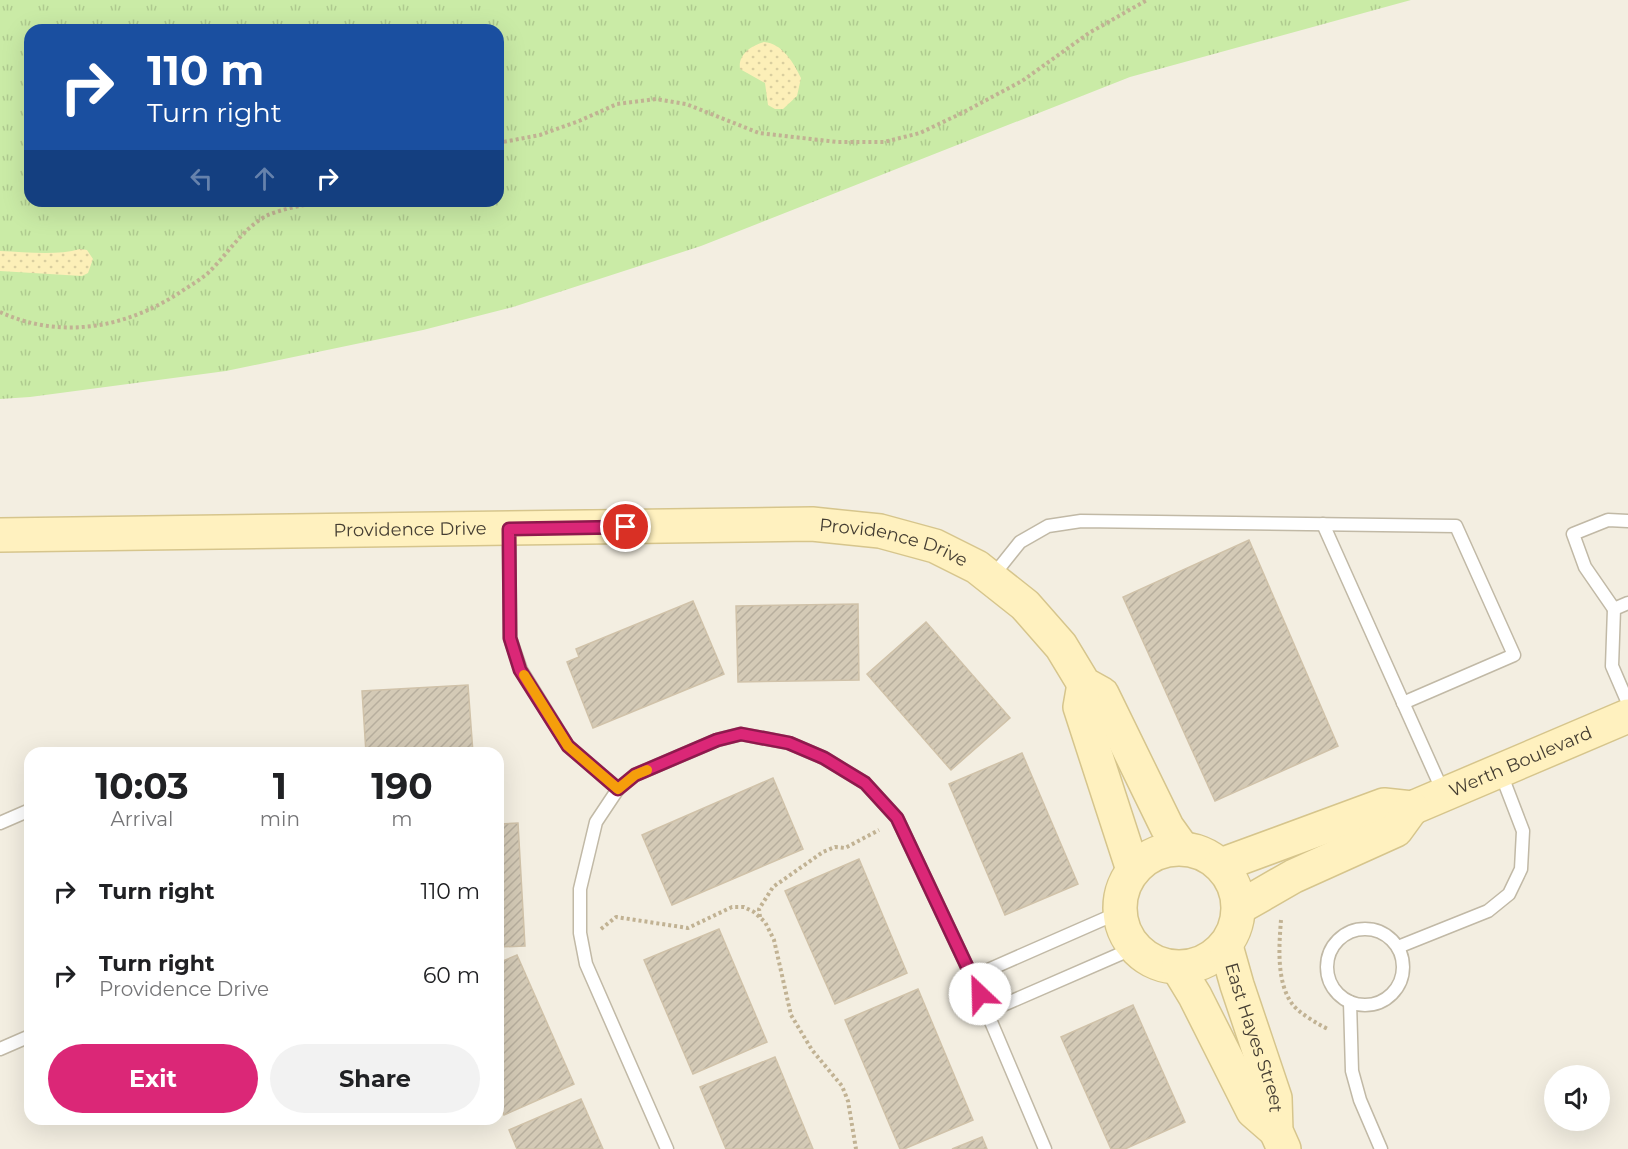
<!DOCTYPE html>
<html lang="en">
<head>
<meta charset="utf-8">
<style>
	:root { --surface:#fff; --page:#f2f2f2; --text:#202124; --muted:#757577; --accent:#db2777 }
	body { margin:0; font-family:Montserrat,sans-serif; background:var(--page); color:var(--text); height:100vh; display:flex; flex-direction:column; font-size:22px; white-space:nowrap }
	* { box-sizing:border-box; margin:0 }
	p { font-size:20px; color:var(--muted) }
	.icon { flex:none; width:33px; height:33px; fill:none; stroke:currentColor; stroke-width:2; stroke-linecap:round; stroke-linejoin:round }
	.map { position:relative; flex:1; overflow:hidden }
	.side { position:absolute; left:24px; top:747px; width:480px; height:378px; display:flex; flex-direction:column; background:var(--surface); border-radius:18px; box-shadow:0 6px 24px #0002 }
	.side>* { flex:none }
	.hud { position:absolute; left:24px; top:24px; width:480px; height:183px; border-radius:18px; box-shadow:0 6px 24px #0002; background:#1a4fa0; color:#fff; overflow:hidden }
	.buttons { position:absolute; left:1544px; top:1065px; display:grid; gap:12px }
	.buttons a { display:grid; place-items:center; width:66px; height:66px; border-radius:50%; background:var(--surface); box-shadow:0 6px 24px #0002; font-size:30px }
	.pin { position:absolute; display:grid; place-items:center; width:51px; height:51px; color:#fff; margin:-26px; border:3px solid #fff; border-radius:50%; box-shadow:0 2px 6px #0007 }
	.me { position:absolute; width:66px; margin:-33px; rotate:336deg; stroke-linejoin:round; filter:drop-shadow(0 0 4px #0008) }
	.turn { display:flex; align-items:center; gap:21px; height:126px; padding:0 24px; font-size:27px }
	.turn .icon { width:78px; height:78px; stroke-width:2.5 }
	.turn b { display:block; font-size:42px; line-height:51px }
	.lanes { display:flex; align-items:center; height:57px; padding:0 24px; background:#0003; justify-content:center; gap:30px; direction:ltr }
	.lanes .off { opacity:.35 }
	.eta { display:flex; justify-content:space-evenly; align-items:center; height:102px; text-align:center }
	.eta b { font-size:36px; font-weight:700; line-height:42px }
	.cta { display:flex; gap:12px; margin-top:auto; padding:12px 24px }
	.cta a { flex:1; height:69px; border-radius:36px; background:var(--accent); color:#fff; font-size:24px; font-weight:700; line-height:69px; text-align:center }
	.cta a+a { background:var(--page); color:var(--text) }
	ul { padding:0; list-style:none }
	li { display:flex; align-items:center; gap:18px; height:84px; padding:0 24px }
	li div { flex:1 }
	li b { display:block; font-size:22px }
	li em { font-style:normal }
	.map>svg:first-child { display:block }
	.grass { fill:url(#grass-tufts); fill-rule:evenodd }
	.sand { fill:url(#sand-dots) }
	.building { fill:url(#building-hatch); stroke:#d0c2a9; stroke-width:1.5 }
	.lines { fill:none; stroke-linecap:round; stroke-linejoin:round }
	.lane-casing { stroke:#c1b9a6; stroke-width:15 }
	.secondary-casing { stroke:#d6c58c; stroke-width:36 }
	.path { stroke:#c1b293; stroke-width:4; stroke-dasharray:3 3; stroke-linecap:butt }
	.lane { stroke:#fff; stroke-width:12 }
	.secondary { stroke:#fff1bf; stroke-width:33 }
	.route-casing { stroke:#8e194d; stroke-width:15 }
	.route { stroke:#db2777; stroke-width:10 }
	.slow { stroke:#f59e0b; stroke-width:10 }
	.labels { text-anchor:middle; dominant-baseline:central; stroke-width:6; stroke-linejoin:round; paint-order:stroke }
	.street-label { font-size:18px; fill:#443d32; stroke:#fff }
</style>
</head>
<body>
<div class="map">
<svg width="1628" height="1149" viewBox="0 0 1628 1149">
	<defs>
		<pattern id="grass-tufts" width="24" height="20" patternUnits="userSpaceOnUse" patternTransform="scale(1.5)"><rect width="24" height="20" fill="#caeba6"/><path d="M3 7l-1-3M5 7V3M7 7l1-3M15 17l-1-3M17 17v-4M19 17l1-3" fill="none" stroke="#afca8f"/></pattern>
		<pattern id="sand-dots" width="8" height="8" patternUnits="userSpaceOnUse" patternTransform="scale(1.5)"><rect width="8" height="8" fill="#fcefb8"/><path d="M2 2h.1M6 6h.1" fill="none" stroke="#d9ce9f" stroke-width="1.8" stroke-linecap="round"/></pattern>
		<pattern id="building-hatch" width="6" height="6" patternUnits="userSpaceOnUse" patternTransform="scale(1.5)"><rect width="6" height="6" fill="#d4cab6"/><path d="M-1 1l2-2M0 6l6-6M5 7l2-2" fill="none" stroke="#b7ae9d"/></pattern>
	</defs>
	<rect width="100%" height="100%" fill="#f3eee1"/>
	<!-- grass -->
	<path class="grass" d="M 0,0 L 1411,0 L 1130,77 L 701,246 L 513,307 L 423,330 L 226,371 L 30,397 L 0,399 ZM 30,30 L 498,30 L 498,201 L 30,201 Z"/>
	<!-- sand -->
	<g class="sand">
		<path d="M 764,42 C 782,43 794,63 801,78 L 797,96 L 783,109 L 775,109 L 768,105 L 765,83 L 740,69 C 738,54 751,46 764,42 Z"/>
		<path d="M 80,249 L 87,250 L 93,259 L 88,273 L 82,276 L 0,271 L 0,251 C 26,252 56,256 80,249 Z"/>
	</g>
	<!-- building -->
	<g class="building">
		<path d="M 1249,540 L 1338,746 L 1215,801 L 1123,597 Z"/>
		<path d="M 693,601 L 724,674 L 593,728 L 567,662 L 579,657 L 576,649 Z"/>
		<path d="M 858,604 L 859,680 L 738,682 L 736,606 Z"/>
		<path d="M 926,622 L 1010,718 L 951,770 L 867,674 Z"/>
		<path d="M 468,685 L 473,753 L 366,753 L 362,691 Z"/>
		<path d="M 1022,753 L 1078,884 L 1005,915 L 949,784 Z"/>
		<path d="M 773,778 L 803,849 L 672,905 L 642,835 Z"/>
		<path d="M 518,823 L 525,946 L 498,947 L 498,824 Z"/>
		<path d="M 859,859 L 907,973 L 835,1004 L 785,891 Z"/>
		<path d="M 719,929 L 767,1042 L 693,1074 L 644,960 Z"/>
		<path d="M 517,955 L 574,1084 L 504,1115 L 498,1102 L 498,963 Z"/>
		<path d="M 918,989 L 973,1120 L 904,1149 L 900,1149 L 845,1020 Z"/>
		<path d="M 1133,1005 L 1185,1122 L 1125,1149 L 1111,1149 L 1061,1037 Z"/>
		<path d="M 775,1057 L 813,1149 L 726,1149 L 700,1087 Z"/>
		<path d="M 581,1099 L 603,1149 L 517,1149 L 509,1130 Z"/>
		<path d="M 982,1137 L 987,1149 L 952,1149 Z"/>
	</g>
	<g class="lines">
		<!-- lane casing -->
		<g class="lane-casing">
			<g id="lane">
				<path d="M 1323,524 L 1444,794"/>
				<path d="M 509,531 L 510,638 L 521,670 L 568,746 L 618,789"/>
				<path d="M 992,577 L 1020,542 L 1048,526 L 1081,521 L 1456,526 L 1514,655 L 1403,703"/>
				<path d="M 1628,603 L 1614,609 L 1612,666 L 1628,703"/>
				<path d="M 1614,609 L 1585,567 L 1573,534 L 1608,520 L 1628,521"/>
				<path d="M 0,823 L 30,810"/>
				<circle cx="1365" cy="967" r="38"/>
				<path d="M 1398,947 L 1488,911 L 1509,894 L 1521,869 L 1523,831 L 1500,771"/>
				<path d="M 972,977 L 1120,912"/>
				<path d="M 1350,1002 L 1352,1071 L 1360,1100 L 1381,1149"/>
				<path d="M 987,1012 L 1134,948"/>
				<path d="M 0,1049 L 30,1036"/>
				<path d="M 667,1149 L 586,964 L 580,933 L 580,889 L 596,822 L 618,789 L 635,775 L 717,740 L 741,734 L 789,743 L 824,758 L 865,783 L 897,818 L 972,977 L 1045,1149"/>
			</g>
		</g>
		<!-- secondary casing -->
		<g class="secondary-casing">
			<g id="secondary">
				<path id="s1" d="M 0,535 L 812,524 L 880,531 L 935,546 L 977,567 L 1025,605 L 1061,646 L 1084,684 L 1102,694 L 1167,827 L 1182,848"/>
				<path d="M 1084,684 L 1080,707 L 1133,870"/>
				<circle cx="1179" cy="908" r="59"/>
				<path id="s2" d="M 1221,865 L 1384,805 L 1412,808 L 1628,716"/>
				<path d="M 1240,907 L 1294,876 L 1396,830 L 1412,808"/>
				<path id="s3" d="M 1226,946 L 1237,985 L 1275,1098 L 1276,1131 L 1284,1149"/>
				<path d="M 1178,968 L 1195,996 L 1253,1111 L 1276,1131"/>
			</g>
		</g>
		<!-- path -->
		<g class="path">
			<path d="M 498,143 L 540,135 L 579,121 L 617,104 L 656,99 L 686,104 L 759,133 L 837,142 L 884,142 L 920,133 L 962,113 L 1022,81 L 1089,33 L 1147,0"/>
			<path d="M 0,312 C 63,341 130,327 185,289 C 193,284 201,279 208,273 C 228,254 241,230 266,216 C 283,208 306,205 324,201"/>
			<path d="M 760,917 L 759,909 L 773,887 L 823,852 L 835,847 L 845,848 L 879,830"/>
			<path d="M 1281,920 C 1279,946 1276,983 1293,1005 C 1299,1013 1319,1025 1328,1029"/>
			<path d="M 601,929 L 616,917 L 688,928 L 732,907 L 744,907 L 754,912 L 765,922 L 774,940 L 791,1015 L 812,1050 L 842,1086 L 848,1101 L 856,1149"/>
		</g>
		<!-- lane -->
		<use href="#lane" class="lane"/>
		<!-- secondary -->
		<use href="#secondary" class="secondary"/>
	</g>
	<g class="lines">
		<!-- route casing -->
		<g class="route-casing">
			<path id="route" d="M 626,527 L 509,529 L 510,638 L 520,670 L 568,746 L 618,789 L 635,775 L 717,740 L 741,734 L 789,743 L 824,758 L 865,783 L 897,818 L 980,994"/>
		</g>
		<!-- route -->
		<use href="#route" class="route"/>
		<!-- slow -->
		<path class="slow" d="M 524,675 L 568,746 L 618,789 L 635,775 L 647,770"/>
	</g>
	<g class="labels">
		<!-- street labels -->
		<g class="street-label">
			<text stroke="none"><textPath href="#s1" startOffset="410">Providence Drive</textPath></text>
			<text stroke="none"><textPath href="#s1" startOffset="896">Providence Drive</textPath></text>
			<text stroke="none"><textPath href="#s2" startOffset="320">Werth Boulevard</textPath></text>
			<text stroke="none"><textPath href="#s3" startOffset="96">East Hayes Street</textPath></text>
		</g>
	</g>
</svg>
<div class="buttons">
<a><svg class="icon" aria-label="sound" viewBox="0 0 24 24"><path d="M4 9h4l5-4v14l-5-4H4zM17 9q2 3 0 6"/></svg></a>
</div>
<div class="pin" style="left:626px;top:527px;background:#d93025"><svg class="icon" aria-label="arrive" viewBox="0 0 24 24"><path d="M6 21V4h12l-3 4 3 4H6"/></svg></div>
<svg class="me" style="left:980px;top:994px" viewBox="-20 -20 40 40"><circle r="19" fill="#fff"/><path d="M0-13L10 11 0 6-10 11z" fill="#db2777"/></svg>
<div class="hud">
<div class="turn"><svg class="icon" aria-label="right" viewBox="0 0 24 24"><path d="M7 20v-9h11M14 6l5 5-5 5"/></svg><div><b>110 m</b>Turn right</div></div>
<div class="lanes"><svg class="icon off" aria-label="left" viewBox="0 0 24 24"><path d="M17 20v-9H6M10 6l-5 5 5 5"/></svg><svg class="icon off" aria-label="ahead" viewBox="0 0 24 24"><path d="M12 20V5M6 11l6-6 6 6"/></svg><svg class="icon" aria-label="right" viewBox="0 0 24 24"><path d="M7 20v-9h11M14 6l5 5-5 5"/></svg></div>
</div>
<section class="side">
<div class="eta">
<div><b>10:03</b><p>Arrival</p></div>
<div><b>1</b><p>min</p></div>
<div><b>190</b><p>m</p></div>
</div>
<ul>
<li><svg class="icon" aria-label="right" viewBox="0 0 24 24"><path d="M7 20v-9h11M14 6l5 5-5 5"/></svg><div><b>Turn right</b></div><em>110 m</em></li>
<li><svg class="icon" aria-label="right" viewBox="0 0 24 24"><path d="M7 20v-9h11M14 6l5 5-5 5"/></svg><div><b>Turn right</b><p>Providence Drive</p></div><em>60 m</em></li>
</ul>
<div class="cta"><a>Exit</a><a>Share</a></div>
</section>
</div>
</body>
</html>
